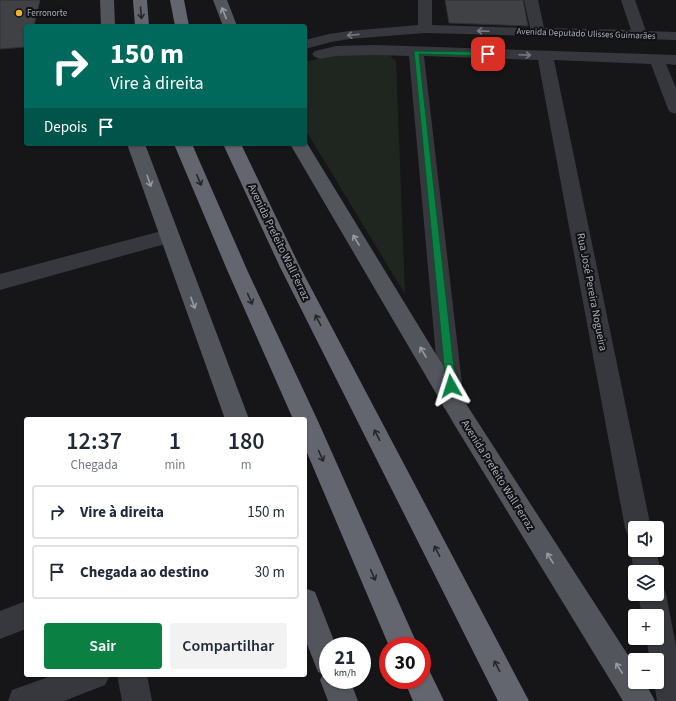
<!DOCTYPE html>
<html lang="pt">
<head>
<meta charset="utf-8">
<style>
	:root { --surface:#fff; --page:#f2f2f3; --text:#1f2937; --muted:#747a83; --line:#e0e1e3; --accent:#0b8043 }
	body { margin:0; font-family:"Source Sans 3",sans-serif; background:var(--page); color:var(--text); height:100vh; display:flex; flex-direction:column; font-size:15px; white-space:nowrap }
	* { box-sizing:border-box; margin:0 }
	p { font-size:13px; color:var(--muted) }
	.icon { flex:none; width:22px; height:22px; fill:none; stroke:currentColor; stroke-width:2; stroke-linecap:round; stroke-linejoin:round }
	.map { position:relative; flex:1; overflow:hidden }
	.side { position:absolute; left:24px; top:417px; width:283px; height:260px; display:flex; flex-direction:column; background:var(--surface); border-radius:4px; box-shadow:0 1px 3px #0004 }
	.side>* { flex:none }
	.top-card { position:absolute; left:24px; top:24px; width:283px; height:122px; border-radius:4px; box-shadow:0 1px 3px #0004; background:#00695c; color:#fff; overflow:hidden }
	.tools { position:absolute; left:628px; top:521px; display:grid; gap:8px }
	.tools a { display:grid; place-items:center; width:36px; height:36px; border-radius:4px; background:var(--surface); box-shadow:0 1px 3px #0004; font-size:20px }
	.speed { position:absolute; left:319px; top:637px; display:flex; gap:8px; font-size:20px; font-weight:700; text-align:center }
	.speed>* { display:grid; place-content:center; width:52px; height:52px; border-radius:50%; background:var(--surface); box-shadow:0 1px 3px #0004; line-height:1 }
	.speed small { font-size:10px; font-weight:400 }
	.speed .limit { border:6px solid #d22; background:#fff; color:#111 }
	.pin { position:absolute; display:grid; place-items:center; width:34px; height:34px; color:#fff; margin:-17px; border-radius:8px; box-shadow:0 2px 6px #0006 }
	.me { position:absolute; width:44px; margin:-22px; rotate:354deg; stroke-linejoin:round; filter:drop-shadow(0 0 3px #0008) }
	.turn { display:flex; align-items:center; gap:14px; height:84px; padding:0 20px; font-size:18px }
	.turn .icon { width:52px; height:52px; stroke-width:2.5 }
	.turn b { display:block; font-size:28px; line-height:34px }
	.then { display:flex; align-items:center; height:38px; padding:0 20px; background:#0003; gap:8px; font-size:15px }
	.eta { display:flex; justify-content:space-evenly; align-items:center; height:68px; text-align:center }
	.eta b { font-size:24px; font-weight:600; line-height:28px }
	.cta { display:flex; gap:8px; margin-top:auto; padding:8px 20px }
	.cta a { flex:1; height:46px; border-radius:4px; background:var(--accent); color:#fff; font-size:16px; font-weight:600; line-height:46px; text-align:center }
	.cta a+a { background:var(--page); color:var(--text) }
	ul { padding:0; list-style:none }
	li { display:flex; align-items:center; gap:12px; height:54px; margin:0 8px 6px; padding:0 12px; border:2px solid var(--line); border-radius:4px }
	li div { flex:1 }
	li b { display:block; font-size:15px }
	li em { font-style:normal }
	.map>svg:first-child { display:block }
	.green { fill:#1e261f }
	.building { fill:#404145; stroke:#303034 }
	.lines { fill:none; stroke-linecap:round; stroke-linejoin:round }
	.minor { fill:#37383d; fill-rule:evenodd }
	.major { fill:#53555c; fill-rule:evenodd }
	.highway { fill:#63666e; fill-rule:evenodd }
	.oneway { stroke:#26262a }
	.oneway2 { stroke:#979ba6 }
	.oneway3 { stroke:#757881 }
	.route { fill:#0b8043; stroke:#07532c }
	.poi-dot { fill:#f2b134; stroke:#111113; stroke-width:1.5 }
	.labels { text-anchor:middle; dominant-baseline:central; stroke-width:4; stroke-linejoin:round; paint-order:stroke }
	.far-poi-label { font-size:9px; fill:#a8adb8; stroke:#111113; text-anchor:start }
	.far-street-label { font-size:9px; fill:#a8adb8; stroke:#111113 }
	.street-label { font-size:11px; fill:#a8adb8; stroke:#111113 }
</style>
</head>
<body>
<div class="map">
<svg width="676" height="701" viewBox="0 0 676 701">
	<rect width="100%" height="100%" fill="#161618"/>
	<!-- green -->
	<path class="green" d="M 386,52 L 396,61 L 405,294 L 305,129 L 305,62 L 325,57 Z"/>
	<!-- building -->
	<g class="building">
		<path d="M 0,0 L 40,0 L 34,26 L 26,26 L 26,47 L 0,49 Z"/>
		<path d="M 445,0 L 523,0 L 528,26 L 449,23 Z"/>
	</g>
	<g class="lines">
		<!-- minor -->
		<g class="minor">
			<path d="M 418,0 L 432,0 L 432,25 L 530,28 L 524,0 L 538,0 L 544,28 L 631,30 L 621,0 L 635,0 L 646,31 L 676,32 L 676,40 L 425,33 L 349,39 L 331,42 L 305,49 L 305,40 L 329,34 L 349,31 L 418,25 Z"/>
			<path d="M 376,45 L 676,55 L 676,65 L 666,64 L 676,88 L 676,114 L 670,112 L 668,109 L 651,64 L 554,60 L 651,528 L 635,528 L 635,539 L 629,537 L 625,528 L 538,60 L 424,56 L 464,401 L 460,408 L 452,411 L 444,408 L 440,401 L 409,56 L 376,55 L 336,56 L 320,59 L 315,57 L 312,54 L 315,51 L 336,46 Z"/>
			<path d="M 169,229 L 176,231 L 179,236 L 176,241 L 0,290 L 0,274 Z"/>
			<path d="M 635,540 L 635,550 L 656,550 L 661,572 L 657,580 L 657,572 L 635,572 L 635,576 L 630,550 Z"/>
			<path d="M 657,582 L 662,584 L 666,594 L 676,646 L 676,701 L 657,701 L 654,682 L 657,682 L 657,660 L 650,660 L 646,638 L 657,638 L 657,616 L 642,616 L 638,594 L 657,594 Z"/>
			<path d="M 26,601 L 26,629 L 0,639 L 0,611 Z"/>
			<path d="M 54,675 L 110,675 L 105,685 L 64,701 L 8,701 L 12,690 Z"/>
			<path d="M 117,675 L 147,675 L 152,701 L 122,701 Z"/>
		</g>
		<!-- major -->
		<g class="major">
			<path d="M 100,0 L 114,0 L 115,26 L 101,26 Z"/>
			<path d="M 213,0 L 227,0 L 237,26 L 223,26 Z"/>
			<path d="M 305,140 L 470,410 L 635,666 L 635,682 L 645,682 L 655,701 L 623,701 L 454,424 L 290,144 L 305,144 Z"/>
			<path d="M 127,144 L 145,144 L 249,419 L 225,419 Z"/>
			<path d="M 305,588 L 315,592 L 336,646 L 328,646 L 328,680 L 350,680 L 358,701 L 328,701 L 320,680 L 323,674 L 318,672 L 305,639 Z"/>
		</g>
		<!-- highway -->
		<g class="highway">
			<path d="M 133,0 L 147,0 L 149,26 L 135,26 Z"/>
			<path d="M 170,0 L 184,0 L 189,26 L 175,26 Z"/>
			<path d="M 174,144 L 192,144 L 248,272 L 317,419 L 418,646 L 389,646 L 305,448 L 305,419 L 293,419 L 228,272 Z"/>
			<path d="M 223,144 L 241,144 L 300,267 L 529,701 L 498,701 L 280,267 Z"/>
			<path d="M 422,666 L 429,670 L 444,701 L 413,701 L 404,680 L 422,680 Z"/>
		</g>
	</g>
	<!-- one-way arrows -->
	<defs><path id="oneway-shaft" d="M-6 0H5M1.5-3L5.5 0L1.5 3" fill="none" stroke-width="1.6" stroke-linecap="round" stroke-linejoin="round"/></defs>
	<g class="oneway">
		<use href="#oneway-shaft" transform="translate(141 13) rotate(85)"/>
		<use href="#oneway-shaft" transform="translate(199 180) rotate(67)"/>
		<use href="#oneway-shaft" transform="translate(250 299) rotate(66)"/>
		<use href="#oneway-shaft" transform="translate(318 320) rotate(-117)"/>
		<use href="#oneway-shaft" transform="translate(377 435) rotate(-117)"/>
		<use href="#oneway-shaft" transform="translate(321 456) rotate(66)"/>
		<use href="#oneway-shaft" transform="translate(437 551) rotate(-117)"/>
		<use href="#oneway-shaft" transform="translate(373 575) rotate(66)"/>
		<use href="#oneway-shaft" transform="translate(497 666) rotate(-117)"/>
	</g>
	<g class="oneway2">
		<use href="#oneway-shaft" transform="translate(224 13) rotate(-112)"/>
		<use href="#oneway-shaft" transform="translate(149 181) rotate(71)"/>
		<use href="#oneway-shaft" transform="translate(356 240) rotate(-121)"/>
		<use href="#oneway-shaft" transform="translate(193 303) rotate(70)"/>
		<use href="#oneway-shaft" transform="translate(423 352) rotate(-121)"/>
		<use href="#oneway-shaft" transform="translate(550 558) rotate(-122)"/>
		<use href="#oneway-shaft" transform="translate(619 668) rotate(-122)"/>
	</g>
	<g class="oneway3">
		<use href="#oneway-shaft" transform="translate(483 31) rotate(-178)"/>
		<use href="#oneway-shaft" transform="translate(353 35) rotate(174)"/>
		<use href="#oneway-shaft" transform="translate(525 55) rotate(2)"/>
	</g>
	<!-- route -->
	<path class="route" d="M 414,51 L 488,52 L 491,54 L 488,56 L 419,54 L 456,386 L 454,388 L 447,388 L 446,386 Z"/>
	<!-- markers -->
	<circle class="poi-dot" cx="19" cy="13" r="4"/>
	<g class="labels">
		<!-- far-poi labels -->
		<g class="far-poi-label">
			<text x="27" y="13">Ferronorte</text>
		</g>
		<!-- far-street labels -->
		<g class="far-street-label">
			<text transform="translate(586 34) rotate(2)">Avenida Deputado Ulisses Guimarães</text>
		</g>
		<!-- street labels -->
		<g class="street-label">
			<text transform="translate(279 242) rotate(64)">Avenida Prefeito Wall Ferraz</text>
			<text transform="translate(592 292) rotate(79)">Rua José Pereira Nogueira</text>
			<text transform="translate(498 475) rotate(58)">Avenida Prefeito Wall Ferraz</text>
		</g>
	</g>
</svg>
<div class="tools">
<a><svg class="icon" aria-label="sound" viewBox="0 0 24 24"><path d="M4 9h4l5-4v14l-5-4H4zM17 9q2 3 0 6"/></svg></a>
<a><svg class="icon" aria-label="layers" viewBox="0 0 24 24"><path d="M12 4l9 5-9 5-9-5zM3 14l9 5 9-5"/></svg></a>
<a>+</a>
<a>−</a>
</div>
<div class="speed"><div>21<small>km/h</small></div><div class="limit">30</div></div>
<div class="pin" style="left:488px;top:54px;background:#d93025"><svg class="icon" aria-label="arrive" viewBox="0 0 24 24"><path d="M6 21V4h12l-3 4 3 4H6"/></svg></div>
<svg class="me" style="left:451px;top:386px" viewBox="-20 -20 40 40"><path d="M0-17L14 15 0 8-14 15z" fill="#0b8043" stroke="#fff" stroke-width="4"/></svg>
<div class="top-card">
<div class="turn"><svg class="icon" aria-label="right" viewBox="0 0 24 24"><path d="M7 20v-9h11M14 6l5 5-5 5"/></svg><div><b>150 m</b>Vire à direita</div></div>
<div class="then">Depois<svg class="icon" aria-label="arrive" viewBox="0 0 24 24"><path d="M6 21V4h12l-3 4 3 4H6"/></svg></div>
</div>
<section class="side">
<div class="eta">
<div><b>12:37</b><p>Chegada</p></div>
<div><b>1</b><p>min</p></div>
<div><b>180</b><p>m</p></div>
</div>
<ul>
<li><svg class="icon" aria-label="right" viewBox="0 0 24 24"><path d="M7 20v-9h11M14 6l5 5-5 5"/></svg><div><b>Vire à direita</b></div><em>150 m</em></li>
<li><svg class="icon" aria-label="arrive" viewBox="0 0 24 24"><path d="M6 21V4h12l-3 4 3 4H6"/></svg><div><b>Chegada ao destino</b></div><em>30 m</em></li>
</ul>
<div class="cta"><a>Sair</a><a>Compartilhar</a></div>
</section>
</div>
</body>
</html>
